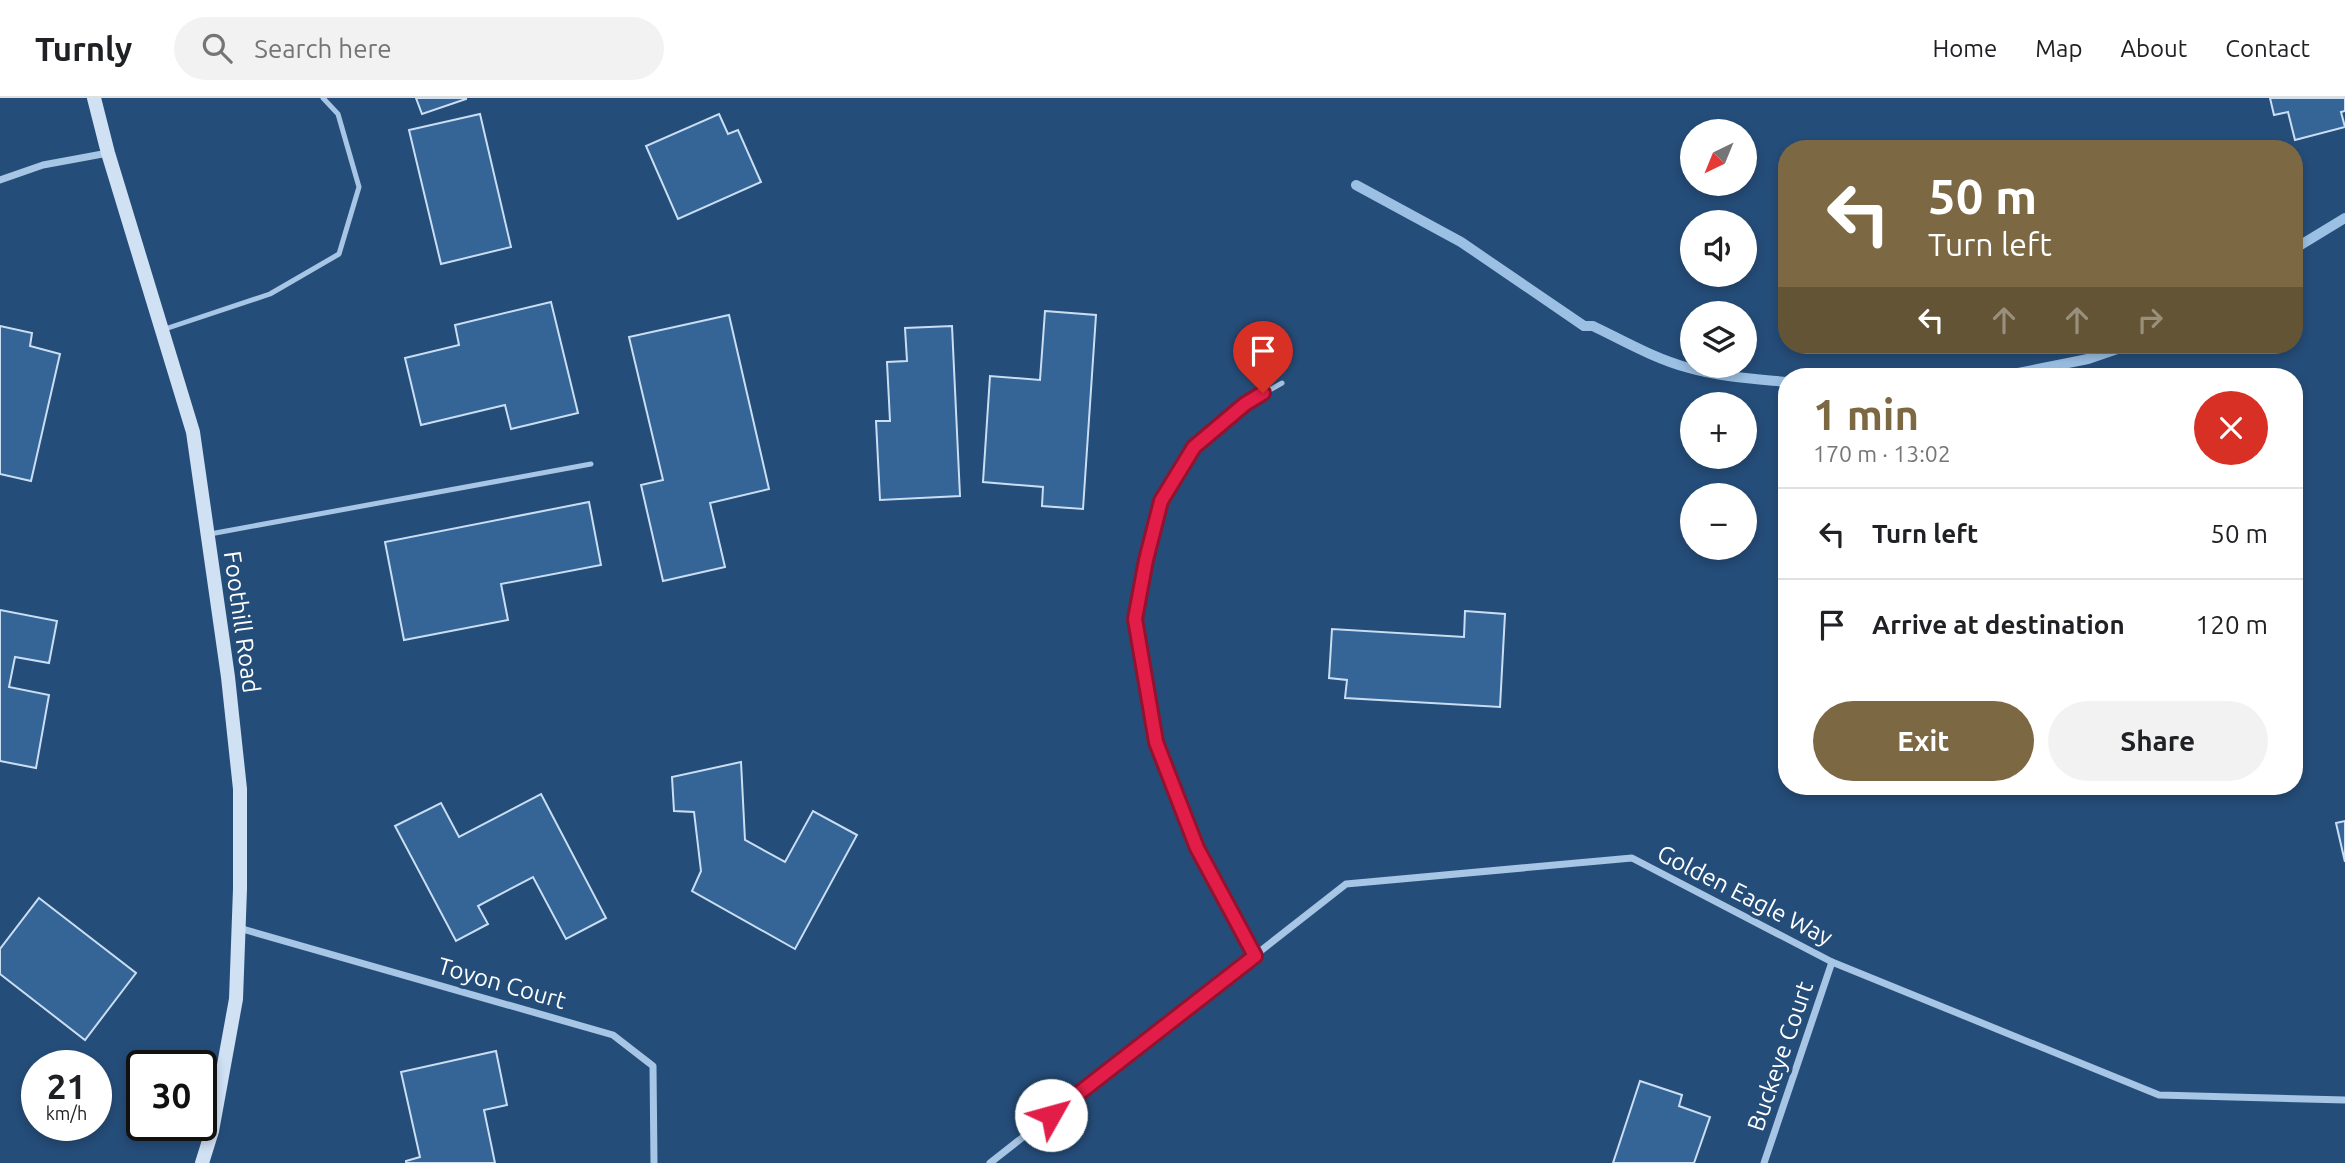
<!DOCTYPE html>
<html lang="en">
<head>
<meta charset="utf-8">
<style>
	:root { --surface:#fff; --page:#f2f2f2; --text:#202124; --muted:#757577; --line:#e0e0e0; --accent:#7c6944 }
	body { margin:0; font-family:Ubuntu,sans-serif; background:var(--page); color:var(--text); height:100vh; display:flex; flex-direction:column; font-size:26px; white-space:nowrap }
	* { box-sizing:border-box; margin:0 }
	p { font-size:23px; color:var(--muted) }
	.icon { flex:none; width:38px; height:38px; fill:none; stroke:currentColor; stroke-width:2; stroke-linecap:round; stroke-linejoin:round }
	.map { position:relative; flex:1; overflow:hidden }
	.side { position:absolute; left:1778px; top:270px; width:525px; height:427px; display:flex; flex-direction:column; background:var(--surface); border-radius:28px; box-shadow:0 4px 10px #0003 }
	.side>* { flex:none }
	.top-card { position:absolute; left:1778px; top:42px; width:525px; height:214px; border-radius:28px; box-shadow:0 4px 10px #0003; background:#7c6944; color:#fff; overflow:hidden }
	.needle { width:46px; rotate:223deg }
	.buttons { position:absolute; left:1680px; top:21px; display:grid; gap:14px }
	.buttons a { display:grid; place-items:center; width:77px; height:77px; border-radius:50%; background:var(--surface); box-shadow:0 4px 10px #0003; font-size:35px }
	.speed { position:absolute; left:21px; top:952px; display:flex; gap:14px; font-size:35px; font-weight:700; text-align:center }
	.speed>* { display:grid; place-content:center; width:91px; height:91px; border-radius:50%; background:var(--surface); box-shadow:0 4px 10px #0003; line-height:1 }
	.speed small { font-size:18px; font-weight:400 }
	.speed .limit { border:4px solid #111; border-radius:10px; background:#fff; color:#111 }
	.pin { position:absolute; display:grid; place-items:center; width:60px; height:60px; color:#fff; margin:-72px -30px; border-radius:50% 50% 50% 0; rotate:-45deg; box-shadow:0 0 7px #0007 }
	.pin .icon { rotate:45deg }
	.me { position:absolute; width:77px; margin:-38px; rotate:52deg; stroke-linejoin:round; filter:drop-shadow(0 0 5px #0008) }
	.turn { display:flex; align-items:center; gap:24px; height:147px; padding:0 35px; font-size:32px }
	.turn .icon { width:91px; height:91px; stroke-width:2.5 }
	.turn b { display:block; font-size:49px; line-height:60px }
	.lanes { display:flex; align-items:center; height:66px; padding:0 35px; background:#0003; justify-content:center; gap:35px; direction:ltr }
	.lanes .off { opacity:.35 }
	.round { display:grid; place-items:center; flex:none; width:74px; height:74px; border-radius:37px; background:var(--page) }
	.headline { display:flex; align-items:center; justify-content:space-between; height:119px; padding:0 35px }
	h1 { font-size:42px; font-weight:600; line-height:52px; color:var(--accent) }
	.primary-button { display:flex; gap:14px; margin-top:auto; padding:14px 35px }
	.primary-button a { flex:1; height:80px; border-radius:42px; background:var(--accent); color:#fff; font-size:28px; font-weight:600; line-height:80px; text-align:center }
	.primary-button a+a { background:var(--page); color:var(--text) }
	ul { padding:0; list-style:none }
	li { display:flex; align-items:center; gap:21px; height:91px; padding:0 35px; border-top:2px solid var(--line) }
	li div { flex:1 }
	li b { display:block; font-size:26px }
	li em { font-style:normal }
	header { display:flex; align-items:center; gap:42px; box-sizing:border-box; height:98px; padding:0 35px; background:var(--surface); border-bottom:2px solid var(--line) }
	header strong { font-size:33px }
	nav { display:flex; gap:38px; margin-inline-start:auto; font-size:24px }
	.search { width:490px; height:63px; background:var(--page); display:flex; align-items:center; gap:18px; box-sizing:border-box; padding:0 24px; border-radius:38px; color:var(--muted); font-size:26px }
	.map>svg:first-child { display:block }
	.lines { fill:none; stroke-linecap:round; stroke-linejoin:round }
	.stream { stroke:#9bc0e4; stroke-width:10 }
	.building { fill:#356496; stroke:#cadef3; stroke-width:2 }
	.lane { stroke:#a7c5e4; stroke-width:5 }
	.street { stroke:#a7c5e4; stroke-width:7 }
	.secondary { stroke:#d0e1f4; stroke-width:14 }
	.route-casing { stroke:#92132f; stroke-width:18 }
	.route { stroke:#e11d48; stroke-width:12 }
	.labels { text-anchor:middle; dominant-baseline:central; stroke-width:7; stroke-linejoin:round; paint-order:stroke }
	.street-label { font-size:24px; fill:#fff; stroke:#254d79 }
</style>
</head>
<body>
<header>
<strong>Turnly</strong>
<div class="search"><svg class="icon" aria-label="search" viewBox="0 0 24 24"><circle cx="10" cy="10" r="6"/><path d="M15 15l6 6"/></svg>Search here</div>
<nav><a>Home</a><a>Map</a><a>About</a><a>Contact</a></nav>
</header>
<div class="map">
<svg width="2345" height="1065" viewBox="0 0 2345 1065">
	<rect width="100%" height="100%" fill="#254d79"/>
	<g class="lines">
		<!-- stream -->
		<g class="stream">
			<path d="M 1356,87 L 1461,144 L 1584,228 L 1593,228 C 1624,243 1655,261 1689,270 C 1720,279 1755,281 1787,284"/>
			<path d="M 2294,151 L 2345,120"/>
			<path d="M 2003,278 L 2088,261 L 2129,247"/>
		</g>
	</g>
	<!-- building -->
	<g class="building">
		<path d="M 416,0 L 466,0 L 466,1 L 422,16 Z"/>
		<path d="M 2270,0 L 2345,0 L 2345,13 L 2341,14 L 2345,29 L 2295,42 L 2288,14 L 2274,17 Z"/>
		<path d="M 480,16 L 511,149 L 441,166 L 409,32 Z"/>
		<path d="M 719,16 L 728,36 L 738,32 L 761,84 L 678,121 L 646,48 Z"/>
		<path d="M 551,204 L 578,315 L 511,331 L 505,307 L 421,327 L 405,260 L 459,247 L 455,227 Z"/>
		<path d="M 1045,213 L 1096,217 L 1083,411 L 1042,408 L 1043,389 L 983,384 L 990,278 L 1040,282 Z"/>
		<path d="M 729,217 L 769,391 L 710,405 L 725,469 L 663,483 L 641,387 L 663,382 L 629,239 Z"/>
		<path d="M 0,228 L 32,235 L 30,248 L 60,256 L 31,383 L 0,376 Z"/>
		<path d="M 952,228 L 960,398 L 880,402 L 876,323 L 890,323 L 887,264 L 907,263 L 905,230 Z"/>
		<path d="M 589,404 L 601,467 L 501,486 L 508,522 L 404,542 L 385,444 Z"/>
		<path d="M 0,512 L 57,523 L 49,565 L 15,559 L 9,589 L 49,597 L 36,670 L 0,663 Z"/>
		<path d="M 1465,513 L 1505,516 L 1500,609 L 1345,600 L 1347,582 L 1329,580 L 1332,531 L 1464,539 Z"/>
		<path d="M 741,664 L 745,742 L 785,764 L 813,713 L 857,737 L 795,851 L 692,793 L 701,773 L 694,714 L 674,713 L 672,679 Z"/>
		<path d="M 541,696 L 606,820 L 566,841 L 533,779 L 478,808 L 488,826 L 456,843 L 395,728 L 441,705 L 459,739 Z"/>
		<path d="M 2345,723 L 2345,764 L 2336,725 Z"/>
		<path d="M 39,800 L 136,875 L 85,942 L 0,876 L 0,851 Z"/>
		<path d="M 496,953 L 507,1007 L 484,1012 L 495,1065 L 406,1065 L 406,1063 L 420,1059 L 401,974 Z"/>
		<path d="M 1640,983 L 1682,997 L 1679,1008 L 1710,1019 L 1694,1065 L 1613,1065 Z"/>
	</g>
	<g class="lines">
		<!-- lane -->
		<g class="lane">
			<path d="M 162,232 L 270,196 L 339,156 L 359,89 L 338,16 L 323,0"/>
			<path d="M 210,436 L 591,366"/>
			<path d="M 1255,858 L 1197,750 L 1156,644 L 1135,521 L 1145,462 L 1161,403 L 1194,350 L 1245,306 L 1282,285"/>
		</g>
		<!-- street -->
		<g class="street">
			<path d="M 0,82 L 43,67 L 108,55"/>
			<path d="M 239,830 L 613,937 L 653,968 L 654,1065"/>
			<path d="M 990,1065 L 1346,786 L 1632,760 L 1832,864 L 2159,997 L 2345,1002"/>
			<path d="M 1764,1065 L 1832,864"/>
		</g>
		<!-- secondary -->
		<path class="secondary" d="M 94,0 L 108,55 L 193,334 L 228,579 L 240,691 L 240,791 L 236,901 L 212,1033 L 202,1065"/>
	</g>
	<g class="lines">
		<!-- route casing -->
		<g class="route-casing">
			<path id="route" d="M 1051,1017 L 1255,858 L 1197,750 L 1156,644 L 1135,521 L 1146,462 L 1161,403 L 1194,349 L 1245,306 L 1263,295"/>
		</g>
		<!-- route -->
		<use href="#route" class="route"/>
	</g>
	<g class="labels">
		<!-- street labels -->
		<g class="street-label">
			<text transform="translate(242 524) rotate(82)">Foothill Road</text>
			<text transform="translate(1745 797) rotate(27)">Golden Eagle Way</text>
			<text transform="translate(502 885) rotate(16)">Toyon Court</text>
			<text transform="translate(1780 958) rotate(-71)">Buckeye Court</text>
		</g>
	</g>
</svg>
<div class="buttons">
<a><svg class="needle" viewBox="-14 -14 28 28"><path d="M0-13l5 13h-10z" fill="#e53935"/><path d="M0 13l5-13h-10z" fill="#757577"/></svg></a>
<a><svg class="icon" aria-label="sound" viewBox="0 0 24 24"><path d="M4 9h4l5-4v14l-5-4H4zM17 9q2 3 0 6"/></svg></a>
<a><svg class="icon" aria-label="layers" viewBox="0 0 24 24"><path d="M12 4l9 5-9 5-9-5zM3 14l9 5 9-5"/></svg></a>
<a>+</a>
<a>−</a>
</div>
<div class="speed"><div>21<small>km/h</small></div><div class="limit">30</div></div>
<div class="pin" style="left:1263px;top:295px;background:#d93025"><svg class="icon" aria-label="arrive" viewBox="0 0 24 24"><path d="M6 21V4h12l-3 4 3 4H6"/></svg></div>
<svg class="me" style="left:1051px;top:1017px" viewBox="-20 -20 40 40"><circle r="19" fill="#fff"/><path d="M0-13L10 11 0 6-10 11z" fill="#e11d48"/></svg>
<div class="top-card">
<div class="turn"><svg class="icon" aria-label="left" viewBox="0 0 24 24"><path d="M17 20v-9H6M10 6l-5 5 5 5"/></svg><div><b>50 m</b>Turn left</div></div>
<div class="lanes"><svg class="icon" aria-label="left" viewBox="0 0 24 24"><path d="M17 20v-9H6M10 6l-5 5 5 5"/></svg><svg class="icon off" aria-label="ahead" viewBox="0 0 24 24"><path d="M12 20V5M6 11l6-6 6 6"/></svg><svg class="icon off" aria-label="ahead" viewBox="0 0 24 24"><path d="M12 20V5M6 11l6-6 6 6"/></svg><svg class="icon off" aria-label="right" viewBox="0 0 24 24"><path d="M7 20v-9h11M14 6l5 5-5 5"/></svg></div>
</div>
<section class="side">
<div class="headline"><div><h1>1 min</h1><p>170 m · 13:02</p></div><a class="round" style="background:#d93025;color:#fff"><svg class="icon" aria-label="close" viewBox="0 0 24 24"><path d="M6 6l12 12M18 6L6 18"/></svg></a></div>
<ul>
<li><svg class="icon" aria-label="left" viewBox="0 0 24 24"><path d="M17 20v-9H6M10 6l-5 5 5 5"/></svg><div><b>Turn left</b></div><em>50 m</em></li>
<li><svg class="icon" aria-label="arrive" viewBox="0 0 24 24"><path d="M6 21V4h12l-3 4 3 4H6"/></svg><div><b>Arrive at destination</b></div><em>120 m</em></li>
</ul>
<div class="primary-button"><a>Exit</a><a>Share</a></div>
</section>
</div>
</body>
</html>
